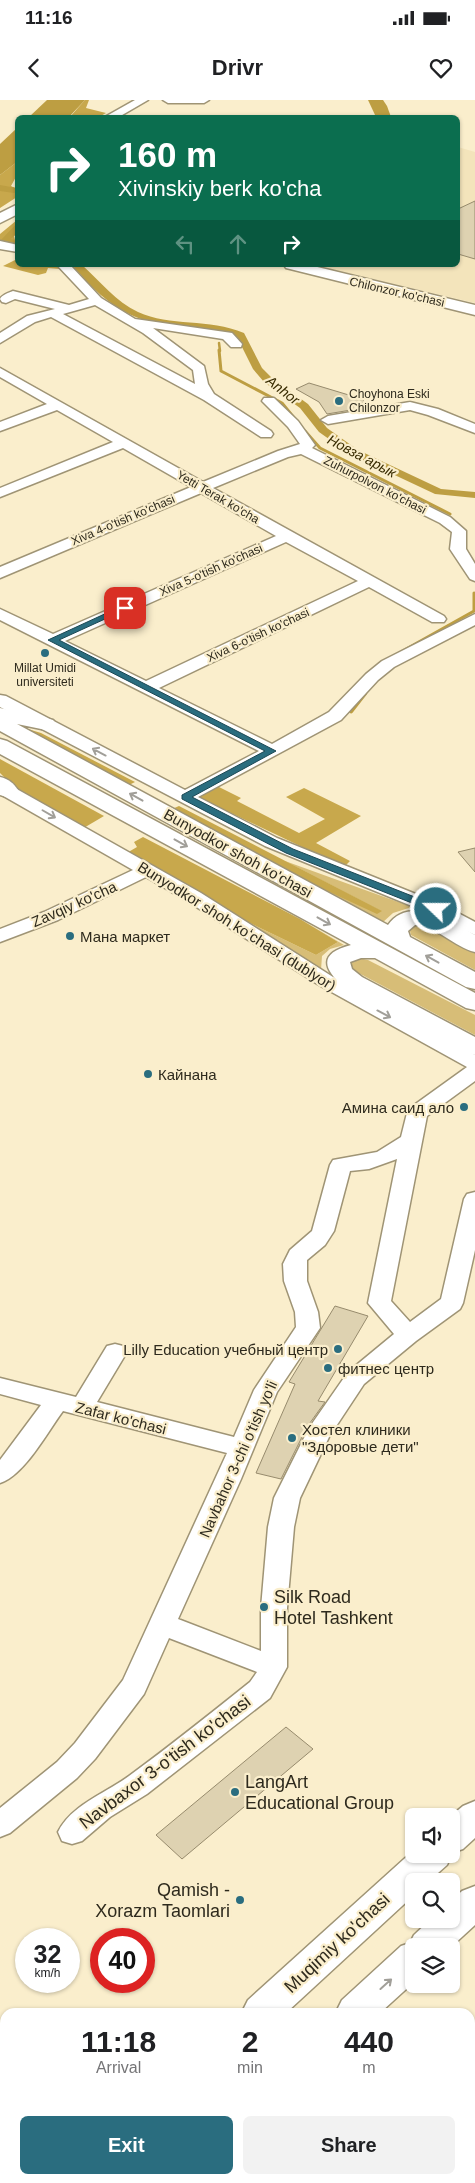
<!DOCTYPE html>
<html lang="en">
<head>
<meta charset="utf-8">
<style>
	:root { --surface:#fff; --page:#f2f2f2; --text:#202124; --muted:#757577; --accent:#2a6d7f }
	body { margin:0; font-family:Arial,sans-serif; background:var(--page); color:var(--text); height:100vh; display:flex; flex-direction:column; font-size:19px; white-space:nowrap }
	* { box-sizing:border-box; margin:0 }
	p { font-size:16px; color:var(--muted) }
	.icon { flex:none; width:28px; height:28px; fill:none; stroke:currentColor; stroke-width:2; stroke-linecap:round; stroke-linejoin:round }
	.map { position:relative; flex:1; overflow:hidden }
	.panel { position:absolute; left:0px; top:1908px; width:475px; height:176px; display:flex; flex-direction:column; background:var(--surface); border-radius:15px 15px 0 0; box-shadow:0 1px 4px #0004 }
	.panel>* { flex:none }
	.hud { position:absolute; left:15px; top:15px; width:445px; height:152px; border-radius:8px; box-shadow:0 1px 4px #0004; background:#0b6e4f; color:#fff; overflow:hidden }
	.buttons { position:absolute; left:405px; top:1708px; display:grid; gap:10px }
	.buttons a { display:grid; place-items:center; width:55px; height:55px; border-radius:8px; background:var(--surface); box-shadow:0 1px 4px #0004; font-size:25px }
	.speed { position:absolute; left:15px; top:1828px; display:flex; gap:10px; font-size:25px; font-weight:700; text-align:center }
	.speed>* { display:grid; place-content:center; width:65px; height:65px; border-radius:50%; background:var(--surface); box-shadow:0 1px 4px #0004; line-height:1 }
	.speed small { font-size:12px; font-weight:400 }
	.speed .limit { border:8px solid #d22; background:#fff; color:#111 }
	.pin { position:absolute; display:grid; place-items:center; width:42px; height:42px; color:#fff; margin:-21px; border-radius:10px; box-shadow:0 2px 8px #0006 }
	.me { position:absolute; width:55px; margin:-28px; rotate:292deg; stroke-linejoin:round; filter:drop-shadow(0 0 4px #0008) }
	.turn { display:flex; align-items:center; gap:18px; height:105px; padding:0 20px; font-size:22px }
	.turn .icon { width:65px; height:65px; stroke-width:2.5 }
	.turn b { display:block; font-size:35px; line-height:42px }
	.lanes { display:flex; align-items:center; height:48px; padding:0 20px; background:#0003; justify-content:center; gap:25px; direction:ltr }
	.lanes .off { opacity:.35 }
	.eta { display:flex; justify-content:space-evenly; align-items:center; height:85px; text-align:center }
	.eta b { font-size:30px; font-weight:700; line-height:35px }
	.cta { display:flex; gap:10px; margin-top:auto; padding:10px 20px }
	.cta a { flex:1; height:58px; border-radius:8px; background:var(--accent); color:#fff; font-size:20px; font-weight:700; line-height:58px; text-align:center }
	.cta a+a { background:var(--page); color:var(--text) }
	.status { display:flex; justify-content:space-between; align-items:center; height:35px; padding:0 25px; background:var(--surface); direction:ltr }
	.status svg { height:14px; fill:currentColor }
	header { display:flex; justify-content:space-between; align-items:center; height:65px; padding:0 20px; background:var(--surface); font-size:22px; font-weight:700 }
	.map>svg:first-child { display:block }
	.built { fill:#f3e4bb }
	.green { fill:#d7bd77 }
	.forest { fill:#c8a84c }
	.water { fill:#bd9e42 }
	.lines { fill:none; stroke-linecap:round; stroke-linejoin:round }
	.stream-far2 { stroke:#bd9e42; stroke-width:2.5 }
	.stream-far1 { stroke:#bd9e42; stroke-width:3 }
	.stream { stroke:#bd9e42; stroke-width:4.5 }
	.canal { fill:#bd9e42; fill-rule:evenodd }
	.building { fill:#ded2b1; stroke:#978b6d }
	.minor-casing { stroke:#9f9475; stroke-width:3 }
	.major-casing { stroke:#9f9475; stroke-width:3 }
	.minor { fill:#fff; fill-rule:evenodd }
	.major { fill:#fff; fill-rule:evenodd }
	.oneway { stroke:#a19f99 }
	.route { fill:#2a6d7f; stroke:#1b4753 }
	.poi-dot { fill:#2a6d7f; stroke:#faeecc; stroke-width:2 }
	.labels { text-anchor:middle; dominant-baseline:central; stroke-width:4.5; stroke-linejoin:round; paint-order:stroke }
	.far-street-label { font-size:12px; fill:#2e2a1d; stroke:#faeecc }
	.far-poi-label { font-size:12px; fill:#2e2a1d; stroke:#faeecc; text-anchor:start }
	.far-water-label { font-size:14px; font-style:italic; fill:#392c02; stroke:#faeecc }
	.street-label { font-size:15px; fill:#2e2a1d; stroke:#faeecc }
	.poi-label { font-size:15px; fill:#2e2a1d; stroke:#faeecc; text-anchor:start }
	.near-poi-label { font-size:18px; fill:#2e2a1d; stroke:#faeecc; text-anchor:start }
	.near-street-label { font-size:18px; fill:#2e2a1d; stroke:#faeecc }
</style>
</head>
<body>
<div class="status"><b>11:16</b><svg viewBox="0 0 49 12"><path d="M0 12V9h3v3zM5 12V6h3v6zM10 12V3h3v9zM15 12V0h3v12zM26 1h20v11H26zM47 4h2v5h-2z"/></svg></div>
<header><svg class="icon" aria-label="back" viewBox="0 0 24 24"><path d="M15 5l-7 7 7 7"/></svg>Drivr<svg class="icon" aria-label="heart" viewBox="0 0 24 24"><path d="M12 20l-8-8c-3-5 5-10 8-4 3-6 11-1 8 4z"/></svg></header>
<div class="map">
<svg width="475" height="2083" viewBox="0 0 475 2083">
	<rect width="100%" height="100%" fill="#faeecc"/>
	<!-- built -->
	<path class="built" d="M 458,47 L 475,52 L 475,203 L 314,165 L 458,165 Z"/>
	<!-- green -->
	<g class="green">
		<path d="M 285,761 L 412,807 L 393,813 L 382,823 L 280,769 L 381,811 Z"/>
		<path d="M 300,819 L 344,845 L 330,849 L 322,856 L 321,870 L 248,822 L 316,855 L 338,842 Z"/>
		<path d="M 419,823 L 475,851 L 475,870 L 411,835 L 409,827 Z"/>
		<path d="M 359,858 L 368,860 L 475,915 L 475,935 L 353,870 L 350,867 L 350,861 Z"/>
	</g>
	<!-- forest -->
	<g class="forest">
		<path d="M 85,0 L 89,0 L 86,8 L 106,13 L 99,17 L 69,18 Z"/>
		<path d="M 17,62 L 17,75 L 11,86 L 17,89 L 17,97 L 0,108 L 0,75 Z"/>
		<path d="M 17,120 L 17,135 L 14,136 L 15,140 L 17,141 L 17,150 L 0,147 L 0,134 Z"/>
		<path d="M 17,159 L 18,165 L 72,165 L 60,169 L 48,168 L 46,173 L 38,175 L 3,166 Z"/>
		<path d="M 5,622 L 41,633 L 135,682 L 127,686 Z"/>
		<path d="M 0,659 L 104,716 L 82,729 L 15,688 L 0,673 Z"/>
		<path d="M 215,685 L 241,698 L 237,701 L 299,733 L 325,719 L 286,697 L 304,688 L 361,716 L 316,743 L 350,761 L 344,767 L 195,696 Z"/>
		<path d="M 179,706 L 382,811 L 377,814 L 280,769 L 172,709 Z"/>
		<path d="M 143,737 L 300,819 L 338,842 L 316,855 L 248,822 L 125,754 L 137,747 L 134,742 Z"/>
	</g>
	<!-- water -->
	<g class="water">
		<path d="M 47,0 L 85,0 L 69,17 L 29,17 Z"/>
		<path d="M 368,0 L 383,0 L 387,6 L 391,17 L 376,17 Z"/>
		<path d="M 17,28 L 17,62 L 0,75 L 0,44 Z"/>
	</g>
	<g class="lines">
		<!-- stream-far2 -->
		<path class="stream-far2" d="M 219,243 L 220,251"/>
		<!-- stream-far1 -->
		<g class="stream-far1">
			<path d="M 219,250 L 221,271 L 282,303 L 295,319"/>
			<path d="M 305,331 L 320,348 L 450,414"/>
			<path d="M 383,562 L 474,511 L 474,493"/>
		</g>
		<!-- stream -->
		<path class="stream" d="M 351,611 L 365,593"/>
		<!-- canal -->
		<g class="canal">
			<path d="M 0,85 L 17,88 L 18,91 L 14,93 L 0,91 Z"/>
			<path d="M 18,122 L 18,131 L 11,139 L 18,142 L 18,149 L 1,140 Z"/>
			<path d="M 72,165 L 82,165 C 100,181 116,202 138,212 C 170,227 209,218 244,233 L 262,268 L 272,278 L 308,304 L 327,328 L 358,350 L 441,389 L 475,392 L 475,398 L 435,394 L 350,354 L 319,332 L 300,308 L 264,282 L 253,269 L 237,237 C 212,226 187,228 161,224 C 124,219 95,193 72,165 Z"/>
		</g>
	</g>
	<!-- building -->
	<g class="building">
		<path d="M 475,101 L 475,159 L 458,154 L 458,109 Z"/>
		<path d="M 309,283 L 362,299 L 369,307 L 327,314 L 319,302 L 296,289 Z"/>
		<path d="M 475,748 L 475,772 L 458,752 Z"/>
		<path d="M 335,1206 L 368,1216 L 318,1301 L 325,1302 L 307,1327 L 281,1379 L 256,1373 L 295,1284 L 289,1282 Z"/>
		<path d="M 286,1627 L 313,1649 L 182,1759 L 156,1735 Z"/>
	</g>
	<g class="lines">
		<!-- minor casing -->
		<g class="minor-casing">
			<g id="minor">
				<path d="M 135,0 L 148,0 L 117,18 L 103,18 Z"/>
				<path d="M 163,0 L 209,0 L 204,3 L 168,3 Z"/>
				<path d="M 0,141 L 18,145 L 18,152 L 0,149 Z"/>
				<path d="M 57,165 L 70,165 L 101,198 L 135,219 L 232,233 L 242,244 L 241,247 L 231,247 L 223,239 L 153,228 L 204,266 L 208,284 L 214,294 L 271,331 L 273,334 L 271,337 L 261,337 L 204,300 L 51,217 L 35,222 L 0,243 L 0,233 L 27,216 L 55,209 L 15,199 L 6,203 L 2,202 L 0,199 C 2,195 8,193 13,191 L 69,205 L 89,199 ZM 95,205 L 143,233 L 193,270 L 195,284 L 63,214 Z"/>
				<path d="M 0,268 L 203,382 L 278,351 L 300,344 L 288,327 L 262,301 L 264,298 L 274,298 L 298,321 L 315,345 L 312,348 L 450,417 L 466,431 L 466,449 L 475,464 L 475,481 L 470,479 L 450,449 L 452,432 L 440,423 L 301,354 L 288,357 L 213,388 L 444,516 L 446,519 L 444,522 L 432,522 L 369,487 L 159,588 L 272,644 L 329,612 L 366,574 L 382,561 L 475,514 L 475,525 L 394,567 L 378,580 L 341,620 L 198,697 L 277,738 L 443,805 L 475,822 L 475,835 L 429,813 L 265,746 L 0,607 L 0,595 L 6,596 L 185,690 L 259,651 L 0,520 L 0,509 L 53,534 L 276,436 L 201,393 L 0,478 L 0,467 L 191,387 L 123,348 L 0,397 L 0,388 L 113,342 L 57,310 L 0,331 L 0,322 L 47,304 L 0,277 ZM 286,442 L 358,481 L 146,581 L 65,541 Z"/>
				<path d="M 410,302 L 438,309 L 475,324 L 475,333 L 428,315 L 410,310 L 328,324 L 321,320 L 328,316 Z"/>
				<path d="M 0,682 L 6,683 L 201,793 L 333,877 L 475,955 L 475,981 L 427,1016 L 391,1201 L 410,1222 L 441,1199 L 464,1099 L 467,1094 L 475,1092 L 475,1150 L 463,1203 L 460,1209 L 416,1241 L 364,1284 L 329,1337 L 300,1398 L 294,1427 L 287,1508 L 287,1567 L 270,1598 L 147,1694 L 110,1717 L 82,1741 L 72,1744 L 62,1741 L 58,1732 C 71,1705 106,1693 129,1676 C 170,1646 210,1614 250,1582 L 257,1572 L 169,1538 L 144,1594 L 95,1659 L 77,1678 L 10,1733 L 0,1737 L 0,1708 L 57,1662 L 75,1643 L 123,1580 L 227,1353 L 63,1311 C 48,1331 24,1376 0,1383 L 0,1360 L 41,1305 L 0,1294 L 0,1278 L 76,1297 L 107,1246 L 115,1244 L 123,1246 L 127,1252 L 97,1302 L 234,1337 L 254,1290 L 296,1227 L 295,1212 L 284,1181 L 283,1164 L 290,1150 L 312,1131 L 330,1065 L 333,1060 L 377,1052 L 401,1037 L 407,1013 L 410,1008 L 467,967 L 319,885 L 187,801 L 146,777 L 58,820 L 0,842 L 0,829 L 44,812 L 133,770 L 0,694 ZM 397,1059 L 368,1203 L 394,1234 L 348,1272 L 309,1328 L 274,1398 L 268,1427 L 261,1508 L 261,1551 L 178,1519 L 241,1379 L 277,1292 L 320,1228 L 318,1212 L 307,1181 L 307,1160 L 325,1145 L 334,1131 L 350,1071 L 369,1069 Z"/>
				<path d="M 470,2034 L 475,2036 L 475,2069 L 470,2067 Z"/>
			</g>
		</g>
		<!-- major casing -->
		<g class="major-casing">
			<g id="major">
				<path d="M 18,104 L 18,114 L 0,123 L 0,113 Z"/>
				<path d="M 284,165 L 309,165 L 475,205 L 475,215 L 286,168 Z"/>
				<path d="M 0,608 L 53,620 L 56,624 L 53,628 L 46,630 L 17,624 L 388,825 C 409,795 451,820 475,835 L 475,852 C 454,847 437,826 415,825 L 408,831 L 410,837 L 475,872 L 475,889 L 466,887 L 0,631 Z"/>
				<path d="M 0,639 L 7,641 L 475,893 L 475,910 L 466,908 L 375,858 L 361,858 L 350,862 L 352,869 L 362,877 L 475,937 L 475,955 L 466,952 L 344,887 C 322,868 319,853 351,845 L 0,654 Z"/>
				<path d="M 0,677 C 9,679 13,683 18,690 L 15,695 L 7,697 L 0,695 Z"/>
				<path d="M 475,1701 L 475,1738 L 463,1749 L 451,1753 L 451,1716 L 463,1706 Z"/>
				<path d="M 414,1750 L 414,1754 L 452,1754 L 447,1765 L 429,1781 L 414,1781 L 414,1795 L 287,1912 L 242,1912 L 248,1900 Z"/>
				<path d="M 475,1786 L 475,1825 L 451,1847 L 414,1846 L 414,1882 L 381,1912 L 336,1912 L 342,1900 L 401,1846 L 410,1843 L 414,1835 L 431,1819 L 451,1819 L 451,1801 L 462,1791 Z"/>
				<path d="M 55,2079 L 98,2079 L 96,2083 L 53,2083 Z"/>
				<path d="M 156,2079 L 198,2079 L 196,2083 L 154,2083 Z"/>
			</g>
		</g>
		<!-- minor -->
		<use href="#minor" class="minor"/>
		<!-- major -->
		<use href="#major" class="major"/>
	</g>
	<!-- one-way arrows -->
	<defs><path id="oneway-shaft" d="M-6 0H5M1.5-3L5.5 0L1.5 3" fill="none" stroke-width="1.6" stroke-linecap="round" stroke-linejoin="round" transform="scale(1.25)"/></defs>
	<g class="oneway">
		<use href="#oneway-shaft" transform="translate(99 652) rotate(-152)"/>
		<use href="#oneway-shaft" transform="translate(136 697) rotate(-151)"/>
		<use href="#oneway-shaft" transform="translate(49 714) rotate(30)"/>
		<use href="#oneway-shaft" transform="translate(181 743) rotate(29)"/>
		<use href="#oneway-shaft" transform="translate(324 821) rotate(29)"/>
		<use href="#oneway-shaft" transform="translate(432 859) rotate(-151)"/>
		<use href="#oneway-shaft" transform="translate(384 914) rotate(28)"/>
		<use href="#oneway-shaft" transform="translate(386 1884) rotate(-42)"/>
	</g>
	<!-- route -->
	<path class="route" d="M 122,506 L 129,508 L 59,540 L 276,651 L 192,697 L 293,749 L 440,807 L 440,811 L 432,811 L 286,753 L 182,699 L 182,695 L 265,651 L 48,540 Z"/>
	<!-- markers -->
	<g class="poi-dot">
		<circle cx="339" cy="301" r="5"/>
		<circle cx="45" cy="553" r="5"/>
		<circle cx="70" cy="836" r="5"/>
		<circle cx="148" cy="974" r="5"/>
		<circle cx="464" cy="1007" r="5"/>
		<circle cx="338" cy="1249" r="5"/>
		<circle cx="328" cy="1268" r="5"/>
		<circle cx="292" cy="1338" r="5"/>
		<circle cx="264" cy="1507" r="5"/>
		<circle cx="235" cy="1692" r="5"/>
		<circle cx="240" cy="1800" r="5"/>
	</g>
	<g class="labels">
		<!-- far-street labels -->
		<g class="far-street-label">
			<text transform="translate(397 192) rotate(13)">Chilonzor ko'chasi</text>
			<text transform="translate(375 385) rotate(27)">Zuhurpolvon ko'chasi</text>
			<text transform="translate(218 397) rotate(30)">Yetti Terak ko'cha</text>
			<text transform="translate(123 420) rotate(-23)">Xiva 4-o'tish ko'chasi</text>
			<text transform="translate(211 470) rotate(-24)">Xiva 5-o'tish ko'chasi</text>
			<text transform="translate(258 535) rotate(-25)">Xiva 6-o'tish ko'chasi</text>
		</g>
		<!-- far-poi labels -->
		<g class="far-poi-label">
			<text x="349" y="294">Choyhona Eski<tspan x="349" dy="14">Chilonzor</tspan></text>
			<text x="45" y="568" text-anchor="middle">Millat Umidi<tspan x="45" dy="14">universiteti</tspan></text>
		</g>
		<!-- far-water labels -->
		<g class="far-water-label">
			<text transform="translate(283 290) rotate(38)">Anhor</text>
			<text transform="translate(362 356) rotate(28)">Новза арык</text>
		</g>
		<!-- street labels -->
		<g class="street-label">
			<text transform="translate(238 753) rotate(29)">Bunyodkor shoh ko'chasi</text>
			<text transform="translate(74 804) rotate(-24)">Zavqiy ko'cha</text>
			<text transform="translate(237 826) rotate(32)">Bunyodkor shoh koʻchasi (dublyor)</text>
			<text transform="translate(121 1318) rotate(14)">Zafar ko'chasi</text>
			<text transform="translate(238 1359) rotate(-66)">Navbahor 3-chi o'tish yo'li</text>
		</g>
		<!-- poi labels -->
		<g class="poi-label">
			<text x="80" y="836">Мана маркет</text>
			<text x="158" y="974">Кайнана</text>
			<text x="454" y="1007" text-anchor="end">Амина саид ало</text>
			<text x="328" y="1249" text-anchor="end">Lilly Education учебный центр</text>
			<text x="338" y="1268">фитнес центр</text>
			<text x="302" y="1329">Хостел клиники<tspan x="302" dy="17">"Здоровые дети"</tspan></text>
		</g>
		<!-- near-poi labels -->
		<g class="near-poi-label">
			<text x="274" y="1497">Silk Road<tspan x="274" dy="21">Hotel Tashkent</tspan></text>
			<text x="245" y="1682">LangArt<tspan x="245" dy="21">Educational Group</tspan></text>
			<text x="230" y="1790" text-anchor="end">Qamish -<tspan x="230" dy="21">Xorazm Taomlari</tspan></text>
		</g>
		<!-- near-street labels -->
		<g class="near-street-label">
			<text transform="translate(165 1662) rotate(-37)">Navbaxor 3-o'tish ko'chasi</text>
			<text transform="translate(337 1843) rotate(-43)">Muqimiy ko'chasi</text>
		</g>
	</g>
</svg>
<div class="buttons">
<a><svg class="icon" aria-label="sound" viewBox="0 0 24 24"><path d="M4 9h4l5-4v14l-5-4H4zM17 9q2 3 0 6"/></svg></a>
<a><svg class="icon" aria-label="search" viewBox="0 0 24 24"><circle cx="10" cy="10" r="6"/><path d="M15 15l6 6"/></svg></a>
<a><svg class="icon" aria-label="layers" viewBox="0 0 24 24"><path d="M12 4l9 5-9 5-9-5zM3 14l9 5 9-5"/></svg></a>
</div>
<div class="speed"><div>32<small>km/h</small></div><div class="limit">40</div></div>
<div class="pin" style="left:125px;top:508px;background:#d93025"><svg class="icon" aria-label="arrive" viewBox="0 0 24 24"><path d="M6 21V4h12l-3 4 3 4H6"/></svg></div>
<svg class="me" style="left:436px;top:809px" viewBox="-20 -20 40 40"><circle r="17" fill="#2a6d7f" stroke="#fff" stroke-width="3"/><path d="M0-11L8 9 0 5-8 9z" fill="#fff"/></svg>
<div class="hud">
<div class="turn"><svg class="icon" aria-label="right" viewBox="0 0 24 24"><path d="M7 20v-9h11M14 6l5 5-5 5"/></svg><div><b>160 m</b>Xivinskiy berk ko'cha</div></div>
<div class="lanes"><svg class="icon off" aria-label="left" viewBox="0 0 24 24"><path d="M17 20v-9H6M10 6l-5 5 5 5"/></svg><svg class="icon off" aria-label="ahead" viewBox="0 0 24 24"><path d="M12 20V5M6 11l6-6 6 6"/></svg><svg class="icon" aria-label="right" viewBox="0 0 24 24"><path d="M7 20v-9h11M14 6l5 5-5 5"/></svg></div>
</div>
<section class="panel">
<div class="eta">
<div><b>11:18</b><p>Arrival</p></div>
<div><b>2</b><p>min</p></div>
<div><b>440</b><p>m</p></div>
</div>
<div class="cta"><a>Exit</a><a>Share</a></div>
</section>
</div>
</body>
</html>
